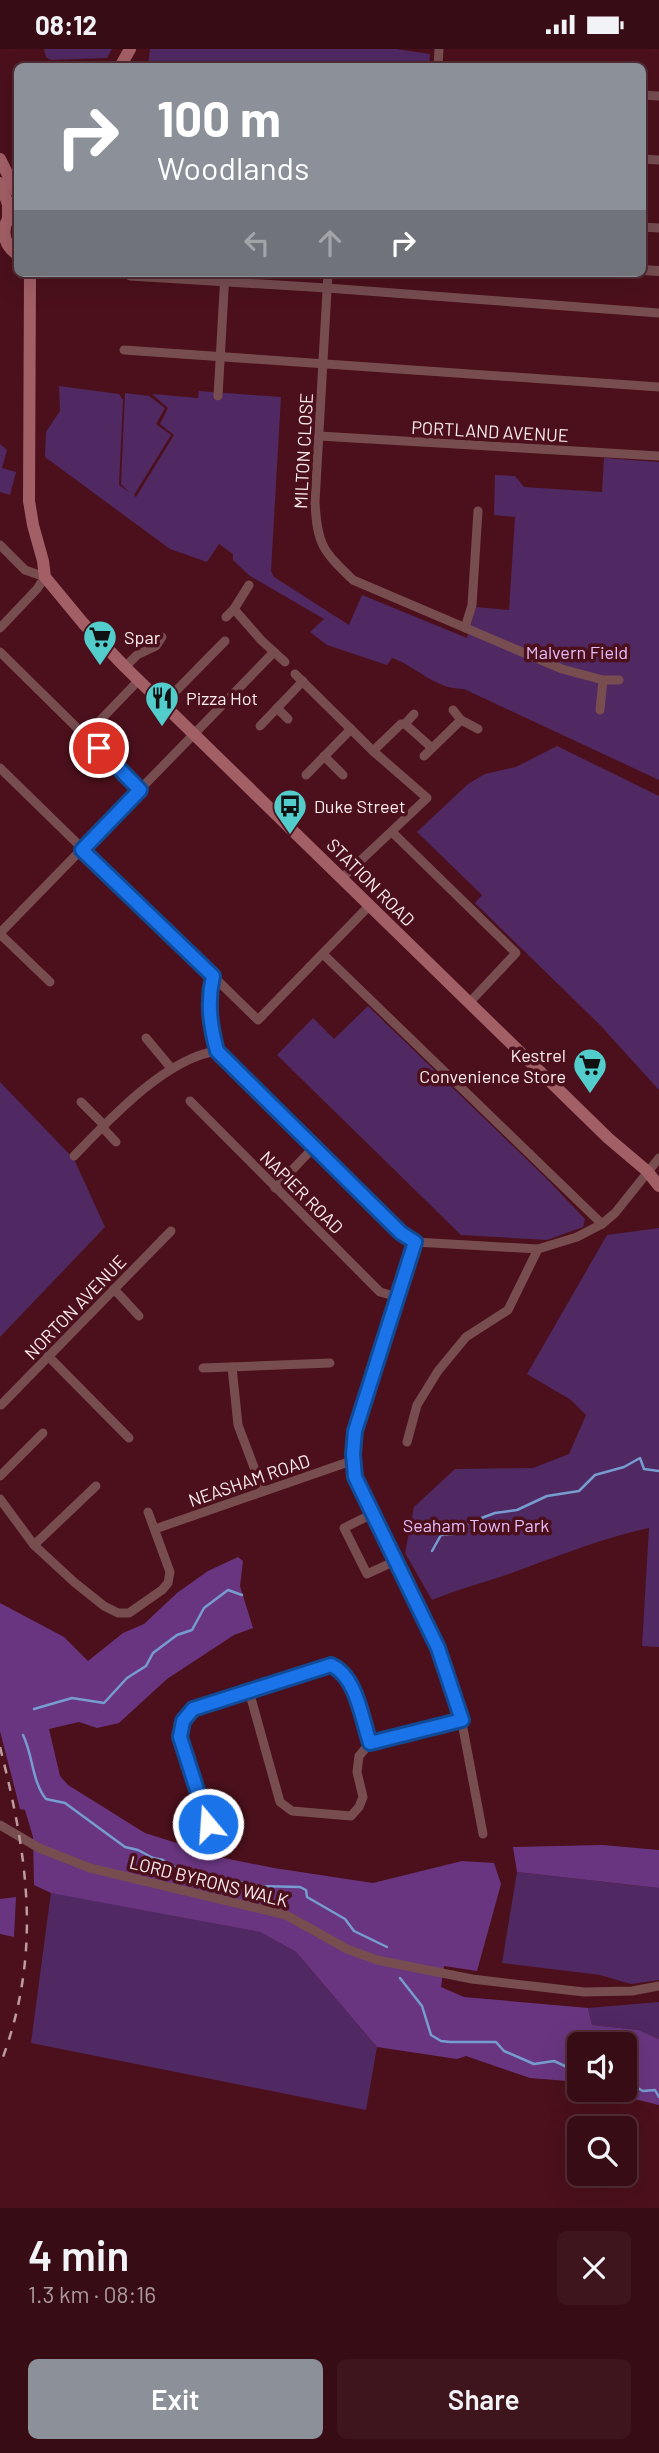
<!DOCTYPE html>
<html lang="en">
<head>
<meta charset="utf-8">
<style>
	:root { --surface:#380c14; --page:#3f151d; --text:#f1f3f6; --muted:#ab9ba0; --line:#522c34; --accent:#8c9099 }
	body { margin:0; font-family:Barlow,sans-serif; background:var(--page); color:var(--text); height:100vh; display:flex; flex-direction:column; font-size:26px; white-space:nowrap }
	* { box-sizing:border-box; margin:0 }
	p { font-size:23px; color:var(--muted) }
	.icon { flex:none; width:38px; height:38px; fill:none; stroke:currentColor; stroke-width:2; stroke-linecap:round; stroke-linejoin:round }
	.map { position:relative; height:2159px; overflow:hidden }
	.drawer { display:flex; flex-direction:column; background:var(--surface); flex:1 }
	.drawer>* { flex:none }
	.top-card { position:absolute; left:14px; top:14px; width:632px; height:214px; border-radius:10px; box-shadow:0 7px 28px #0002,0 0 0 2px var(--line); background:#8c9099; color:#fff; overflow:hidden }
	.buttons { position:absolute; left:567px; top:1983px; display:grid; gap:14px }
	.buttons a { display:grid; place-items:center; width:70px; height:70px; border-radius:10px; background:var(--surface); box-shadow:0 7px 28px #0002,0 0 0 2px var(--line); font-size:35px }
	.pin { position:absolute; display:grid; place-items:center; width:60px; height:60px; color:#fff; margin:-30px; border:4px solid #fff; border-radius:50%; box-shadow:0 2px 7px #0007 }
	.me { position:absolute; width:77px; margin:-38px; rotate:342deg; stroke-linejoin:round; filter:drop-shadow(0 0 5px #0008) }
	.turn { display:flex; align-items:center; gap:24px; height:147px; padding:0 28px; font-size:32px }
	.turn .icon { width:91px; height:91px; stroke-width:2.5 }
	.turn b { display:block; font-size:49px; line-height:60px }
	.lanes { display:flex; align-items:center; height:66px; padding:0 28px; background:#0003; justify-content:center; gap:35px; direction:ltr }
	.lanes .off { opacity:.35 }
	.round { display:grid; place-items:center; flex:none; width:74px; height:74px; border-radius:10px; background:var(--page) }
	.head { display:flex; align-items:center; justify-content:space-between; height:119px; padding:0 28px }
	h1 { font-size:42px; font-weight:600; line-height:52px }
	.button { display:flex; gap:14px; margin-top:auto; padding:14px 28px }
	.button a { flex:1; height:80px; border-radius:10px; background:var(--accent); color:#fff; font-size:28px; font-weight:600; line-height:80px; text-align:center }
	.button a+a { background:var(--page); color:var(--text) }
	.status { display:flex; justify-content:space-between; align-items:center; height:49px; padding:0 35px; background:var(--surface); direction:ltr }
	.status svg { height:19px; fill:currentColor }
	.map>svg:first-child { display:block }
	.green { fill:#502862 }
	.forest { fill:#693580 }
	.lines { fill:none; stroke-linecap:round; stroke-linejoin:round }
	.stream { stroke:#779dd0; stroke-width:2.5 }
	.minor { stroke:#774d50; stroke-width:9 }
	.tertiary { stroke:#774d50; stroke-width:10 }
	.secondary { stroke:#a35f66; stroke-width:12 }
	.rail { stroke:#bc9ca1; stroke-width:2.5; stroke-dasharray:9 9; stroke-linecap:butt }
	.route-casing { stroke:#114b97; stroke-width:18 }
	.route { stroke:#1a73e8; stroke-width:12 }
	.labels { text-anchor:middle; dominant-baseline:central; stroke-width:7; stroke-linejoin:round; paint-order:stroke }
	.street-label { font-size:18px; fill:#fdedee; stroke:#4b101b }
	.poi-label { font-size:18px; fill:#fdedee; stroke:#4b101b; text-anchor:start }
	.park-label { font-size:18px; fill:#e7befc; stroke:#4b101b }
</style>
</head>
<body>
<div class="status"><b>08:12</b><svg viewBox="0 0 49 12"><path d="M0 12V9h3v3zM5 12V6h3v6zM10 12V3h3v9zM15 12V0h3v12zM26 1h20v11H26zM47 4h2v5h-2z"/></svg></div>
<div class="map">
<svg width="659" height="2159" viewBox="0 0 659 2159">
	<rect width="100%" height="100%" fill="#4b101b"/>
	<!-- green -->
	<g class="green">
		<path d="M 44,0 L 112,0 L 107,9 L 51,11 L 46,8 Z"/>
		<path d="M 150,0 L 396,0 L 430,5 L 429,18 L 148,17 Z"/>
		<path d="M 59,337 L 119,345 L 123,351 L 119,436 L 129,443 L 121,435 L 125,344 L 149,347 L 165,359 L 156,375 L 171,386 L 134,446 L 136,448 L 174,386 L 160,375 L 168,359 L 152,345 L 198,349 L 199,342 L 281,348 L 271,522 L 274,528 L 349,576 L 362,546 L 467,589 L 476,558 L 509,561 L 515,468 L 494,466 L 495,426 L 515,427 L 524,438 L 602,443 L 604,409 L 659,413 L 659,731 L 464,640 C 434,640 418,618 392,609 L 387,616 L 327,596 L 310,583 L 324,570 L 250,527 L 233,511 L 233,505 L 219,495 L 207,513 L 170,500 L 45,408 L 46,383 L 60,362 Z"/>
		<path d="M 0,395 L 7,401 L 2,419 L 16,423 L 10,446 L 0,443 Z"/>
		<path d="M 557,697 L 659,747 L 659,1041 L 600,976 L 475,854 L 482,846 L 417,783 L 468,735 L 485,725 L 516,718 Z"/>
		<path d="M 368,957 L 546,1129 L 585,1170 L 583,1178 L 547,1191 L 461,1186 L 277,1006 L 313,969 L 334,990 Z"/>
		<path d="M 0,1033 L 74,1110 L 105,1178 L 0,1288 Z"/>
		<path d="M 659,1179 L 659,1598 L 642,1597 L 649,1479 C 606,1488 566,1504 525,1519 C 494,1531 463,1538 432,1551 L 405,1504 L 414,1458 L 455,1420 L 533,1419 L 569,1405 L 586,1366 L 571,1351 L 527,1325 L 607,1186 Z"/>
		<path d="M 517,1823 L 659,1839 L 659,1931 L 631,1935 L 600,1926 L 502,1914 Z"/>
		<path d="M 51,1843 L 260,1883 L 296,1903 L 377,1998 L 366,2061 L 31,1994 Z"/>
		<path d="M 659,1953 L 659,1990 L 639,1981 L 592,1976 L 588,1959 Z"/>
	</g>
	<!-- forest -->
	<g class="forest">
		<path d="M 238,1508 L 243,1512 L 240,1537 L 253,1579 L 234,1586 L 167,1630 L 119,1674 L 97,1679 L 79,1673 L 49,1680 L 60,1727 L 68,1736 L 145,1784 L 224,1809 L 274,1819 L 373,1834 L 462,1812 L 494,1814 L 501,1835 L 477,1922 L 444,1917 L 441,1938 L 464,1948 L 588,1959 L 592,1976 L 639,1981 L 659,1990 L 659,2056 L 630,2049 L 620,2041 L 625,2040 L 625,1995 L 579,1995 L 579,2033 L 530,2029 L 466,2007 L 457,2010 L 377,1998 L 296,1903 L 260,1883 L 51,1844 L 34,1836 L 33,1788 L 25,1761 L 20,1760 L 0,1682 L 0,1554 L 64,1588 L 88,1612 L 123,1584 L 144,1575 L 177,1544 L 208,1522 Z"/>
		<path d="M 602,1796 L 659,1801 L 659,1839 L 517,1823 L 513,1798 Z"/>
		<path d="M 16,1848 L 14,1888 L 0,1885 L 0,1850 Z"/>
	</g>
	<g class="lines">
		<!-- stream -->
		<g class="stream">
			<path d="M 432,1502 L 441,1486 L 454,1485 L 460,1477 L 495,1464 L 517,1461 L 547,1447 L 579,1442 L 595,1426 L 624,1418 L 640,1409 L 644,1420 L 659,1422"/>
			<path d="M 34,1660 L 72,1649 L 104,1654 L 127,1629 L 146,1617 L 153,1604 L 177,1586 L 192,1581 L 204,1559 L 228,1541 L 242,1546"/>
			<path d="M 23,1686 C 33,1706 32,1733 46,1750 L 65,1754 L 125,1798 L 138,1801 L 153,1809 L 163,1811 L 170,1817 L 258,1837 L 300,1838 L 306,1841 L 307,1848 L 345,1870 L 354,1882 L 387,1898"/>
			<path d="M 400,1929 L 422,1957 L 431,1986 L 441,1992 L 450,1993 L 496,1993 L 504,2002 L 534,2015 L 554,2012 L 567,2018 L 579,2020"/>
			<path d="M 625,2032 L 643,2042 L 655,2041 L 659,2048"/>
		</g>
		<!-- minor -->
		<g class="minor">
			<path d="M 438,18 L 439,0"/>
			<path d="M 642,46 L 659,47"/>
			<path d="M 642,110 L 659,111"/>
			<path d="M 642,178 L 659,179"/>
			<path d="M 328,224 L 315,453 C 317,496 323,502 353,531 L 562,620 L 603,631 L 619,631"/>
			<path d="M 130,227 L 327,239 L 659,264"/>
			<path d="M 124,301 L 659,338"/>
			<path d="M 218,347 L 225,224"/>
			<path d="M 319,387 L 659,407"/>
			<path d="M 0,496 L 25,521 L 45,528 L 37,540 L 0,579"/>
			<path d="M 234,560 L 261,591 L 285,613"/>
			<path d="M 226,568 L 234,560 L 249,536"/>
			<path d="M 465,579 L 472,556 L 478,462"/>
			<path d="M 0,603 L 140,741"/>
			<path d="M 125,618 L 137,606 L 156,597 L 162,588"/>
			<path d="M 295,625 L 373,702 L 427,749 L 342,829"/>
			<path d="M 163,655 L 225,592"/>
			<path d="M 277,659 L 288,670"/>
			<path d="M 453,661 L 461,671 L 478,680"/>
			<path d="M 600,661 L 603,631"/>
			<path d="M 405,675 L 414,665"/>
			<path d="M 260,677 L 303,632"/>
			<path d="M 86,686 L 139,631"/>
			<path d="M 373,702 L 401,675 L 405,675 L 432,699"/>
			<path d="M 324,707 L 343,726"/>
			<path d="M 424,707 L 461,671"/>
			<path d="M 0,719 L 258,971 L 370,856"/>
			<path d="M 306,726 L 351,680"/>
			<path d="M 392,783 L 516,904 L 469,954"/>
			<path d="M 0,884 L 274,603"/>
			<path d="M 0,885 L 50,933"/>
			<path d="M 323,905 L 602,1175"/>
			<path d="M 213,927 C 207,953 210,976 217,1002 L 401,1184 L 415,1193 L 538,1200 L 577,1188 L 602,1175 L 615,1164 L 659,1109"/>
			<path d="M 146,989 L 171,1019"/>
			<path d="M 190,1052 L 380,1243 L 398,1248"/>
			<path d="M 81,1053 L 104,1076"/>
			<path d="M 102,1078 L 116,1093"/>
			<path d="M 74,1107 C 110,1070 166,1009 217,1002"/>
			<path d="M 275,1139 L 314,1098"/>
			<path d="M 415,1193 L 355,1382 L 353,1405 L 355,1428 L 438,1599 L 459,1658 L 483,1785"/>
			<path d="M 114,1240 L 139,1267"/>
			<path d="M 48,1307 L 129,1389"/>
			<path d="M 232,1318 L 238,1376 L 263,1442"/>
			<path d="M 203,1319 L 330,1314"/>
			<path d="M 1,1356 L 171,1182"/>
			<path d="M 407,1393 L 417,1356 L 438,1322 L 466,1288 L 508,1261 L 538,1200"/>
			<path d="M 0,1427 L 43,1384"/>
			<path d="M 0,1450 L 34,1496 L 74,1533 L 104,1557 L 118,1564 L 129,1564 L 162,1541 L 168,1534 L 170,1523 L 148,1463"/>
			<path d="M 372,1465 L 344,1479 L 367,1525 L 395,1512"/>
			<path d="M 155,1480 L 354,1411"/>
			<path d="M 34,1496 L 96,1437"/>
			<path d="M 249,1642 L 280,1753 L 292,1762 L 351,1767 L 359,1758 L 363,1748 L 357,1723 L 359,1707 L 370,1694 L 462,1671"/>
			<path d="M 208,1775 L 180,1688 L 183,1672 L 193,1660 L 331,1616 C 357,1628 361,1668 370,1694"/>
			<path d="M 0,1776 L 39,1799 L 90,1819 L 286,1866 L 347,1900 L 377,1911 L 472,1930 L 584,1943 L 632,1942 L 659,1937"/>
		</g>
		<!-- tertiary -->
		<path class="tertiary" d="M 642,221 L 659,222"/>
		<!-- secondary -->
		<g class="secondary">
			<path d="M 120,18 L 130,0"/>
			<path d="M 0,110 L 18,146"/>
			<path d="M 0,134 L 8,155 L 8,168"/>
			<path d="M 18,160 C 0,172 0,194 18,206"/>
			<path d="M 30,224 L 29,452 L 33,476 L 43,512 L 45,528 L 83,574 L 125,618 L 608,1089 L 647,1122 L 659,1137"/>
		</g>
		<!-- rail -->
		<path class="rail" d="M 0,1698 C 28,1809 43,1905 0,2016"/>
	</g>
	<g class="lines">
		<!-- route casing -->
		<g class="route-casing">
			<path id="route" d="M 99,699 L 140,741 L 82,801 L 213,927 C 207,953 210,976 217,1002 L 401,1184 L 415,1193 L 355,1382 L 353,1405 L 355,1428 L 438,1599 L 462,1671 L 370,1694 C 361,1668 357,1628 331,1616 L 193,1660 L 183,1672 L 180,1688 L 208,1775"/>
		</g>
		<!-- route -->
		<use href="#route" class="route"/>
	</g>
	<!-- icons -->
	<defs>
		<g id="supermarket-pin" transform="scale(1.75)"><path d="M0 17L-7.5 6A9.5 9.5 0 1 1 7.5 6Z" fill="#52cdcc" stroke="#4b101b"/><path d="M-6-5.5h2.5l.6 2H6L4.5 2H-2.5L-4.4-4H-6ZM-1.5 3.2a1.3 1.3 0 1 0 .1 0ZM3 3.2a1.3 1.3 0 1 0 .1 0Z" fill="#111"/></g>
		<g id="restaurant-pin" transform="scale(1.75)"><path d="M0 17L-7.5 6A9.5 9.5 0 1 1 7.5 6Z" fill="#52cdcc" stroke="#4b101b"/><path d="M-5-6h1v4h1v-4h1v4h1v-4h1v5L-1.5 .5V6h-2V.5L-5-1ZM5-6V6H3V1.5H1.5Q1.5-4 5-6Z" fill="#111"/></g>
		<g id="bus-pin" transform="scale(1.75)"><path d="M0 17L-7.5 6A9.5 9.5 0 1 1 7.5 6Z" fill="#52cdcc" stroke="#4b101b"/><path d="M-5-6H5V4H4V6H2V4H-2V6H-4V4H-5ZM-3.5-4V0h7V-4ZM-3.5 1.2v1.5H-2V1.2ZM2 1.2v1.5H3.5V1.2Z" fill="#111"/></g>
	</defs>
	<g fill-rule="evenodd">
		<use href="#supermarket-pin" x="100" y="588"/>
		<use href="#restaurant-pin" x="162" y="649"/>
		<use href="#bus-pin" x="290" y="757"/>
		<use href="#supermarket-pin" x="590" y="1016"/>
	</g>
	<g class="labels">
		<!-- street labels -->
		<g class="street-label">
			<text transform="translate(490 382) rotate(3)">PORTLAND AVENUE</text>
			<text transform="translate(303 402) rotate(-87)">MILTON CLOSE</text>
			<text transform="translate(371 833) rotate(45)">STATION ROAD</text>
			<text transform="translate(302 1143) rotate(45)">NAPIER ROAD</text>
			<text transform="translate(75 1258) rotate(-46)">NORTON AVENUE</text>
			<text transform="translate(249 1431) rotate(-19)">NEASHAM ROAD</text>
			<text transform="translate(209 1832) rotate(14)">LORD BYRONS WALK</text>
		</g>
		<!-- poi labels -->
		<g class="poi-label">
			<text x="124" y="588">Spar</text>
			<text x="186" y="649">Pizza Hot</text>
			<text x="314" y="757">Duke Street</text>
			<text x="566" y="1006" text-anchor="end">Kestrel<tspan x="566" dy="21">Convenience Store</tspan></text>
		</g>
		<!-- park labels -->
		<g class="park-label">
			<text x="577" y="603">Malvern Field</text>
			<text x="476" y="1476">Seaham Town Park</text>
		</g>
	</g>
</svg>
<div class="buttons">
<a><svg class="icon" aria-label="sound" viewBox="0 0 24 24"><path d="M4 9h4l5-4v14l-5-4H4zM17 9q2 3 0 6"/></svg></a>
<a><svg class="icon" aria-label="search" viewBox="0 0 24 24"><circle cx="10" cy="10" r="6"/><path d="M15 15l6 6"/></svg></a>
</div>
<div class="pin" style="left:99px;top:699px;background:#d93025"><svg class="icon" aria-label="arrive" viewBox="0 0 24 24"><path d="M6 21V4h12l-3 4 3 4H6"/></svg></div>
<svg class="me" style="left:208px;top:1775px" viewBox="-20 -20 40 40"><circle r="17" fill="#1a73e8" stroke="#fff" stroke-width="3"/><path d="M0-11L8 9 0 5-8 9z" fill="#fff"/></svg>
<div class="top-card">
<div class="turn"><svg class="icon" aria-label="right" viewBox="0 0 24 24"><path d="M7 20v-9h11M14 6l5 5-5 5"/></svg><div><b>100 m</b>Woodlands</div></div>
<div class="lanes"><svg class="icon off" aria-label="left" viewBox="0 0 24 24"><path d="M17 20v-9H6M10 6l-5 5 5 5"/></svg><svg class="icon off" aria-label="ahead" viewBox="0 0 24 24"><path d="M12 20V5M6 11l6-6 6 6"/></svg><svg class="icon" aria-label="right" viewBox="0 0 24 24"><path d="M7 20v-9h11M14 6l5 5-5 5"/></svg></div>
</div>
</div>
<section class="drawer">
<div class="head"><div><h1>4 min</h1><p>1.3 km · 08:16</p></div><a class="round"><svg class="icon" aria-label="close" viewBox="0 0 24 24"><path d="M6 6l12 12M18 6L6 18"/></svg></a></div>
<div class="button"><a>Exit</a><a>Share</a></div>
</section>
</body>
</html>
